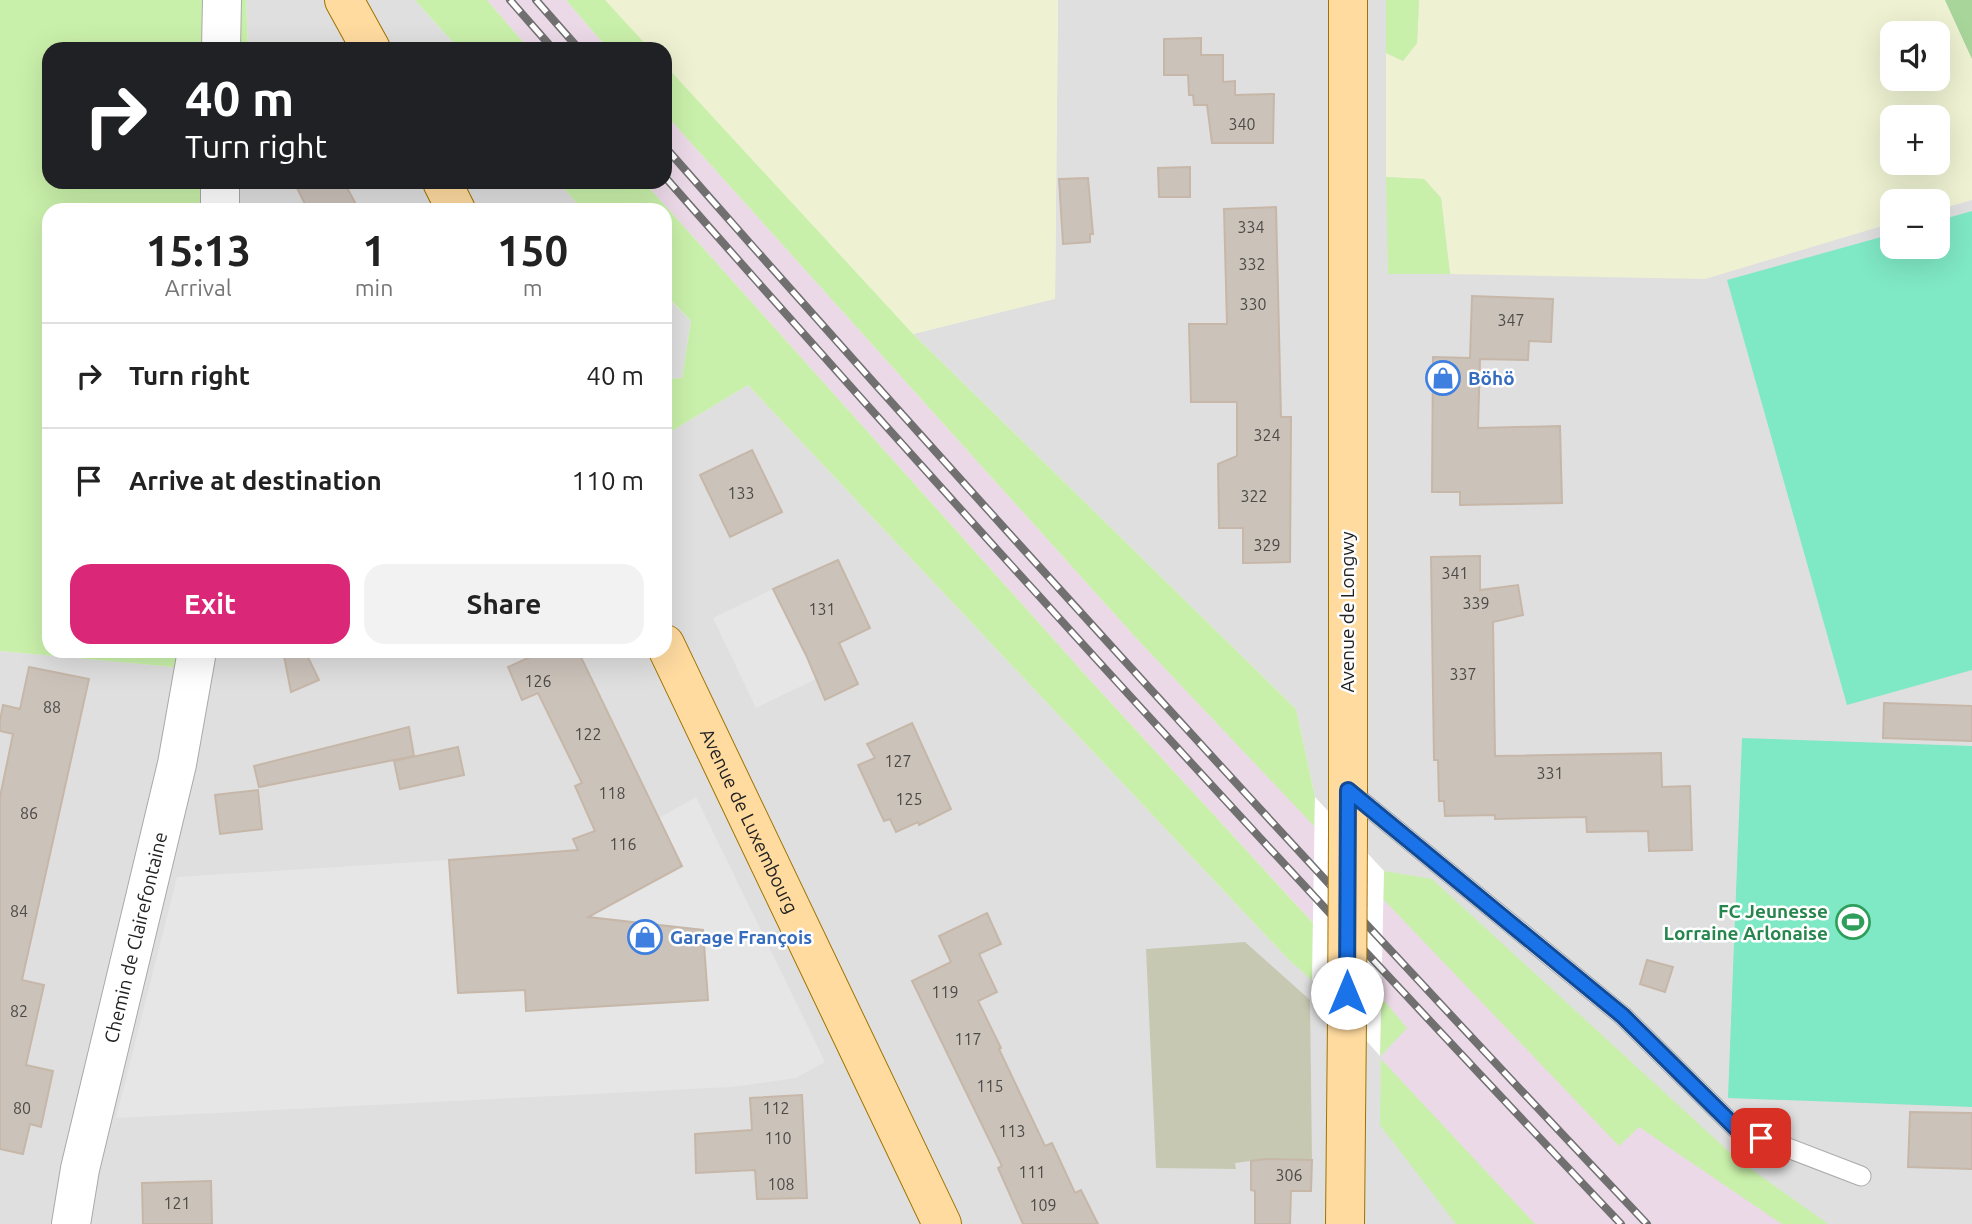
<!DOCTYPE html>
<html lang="en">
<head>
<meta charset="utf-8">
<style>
	:root { --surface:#fff; --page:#f2f2f2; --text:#222; --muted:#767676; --line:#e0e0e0; --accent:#db2777 }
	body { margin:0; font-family:Ubuntu,sans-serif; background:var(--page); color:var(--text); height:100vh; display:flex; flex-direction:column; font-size:26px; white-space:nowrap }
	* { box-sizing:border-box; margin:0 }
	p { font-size:23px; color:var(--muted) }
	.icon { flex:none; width:38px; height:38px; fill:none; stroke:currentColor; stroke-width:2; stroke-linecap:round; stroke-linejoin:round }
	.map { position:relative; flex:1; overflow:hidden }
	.sheet { position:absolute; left:42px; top:203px; width:630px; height:455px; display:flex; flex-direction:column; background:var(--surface); border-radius:21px; box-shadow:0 7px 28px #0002 }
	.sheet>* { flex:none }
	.banner { position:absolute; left:42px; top:42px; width:630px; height:147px; border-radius:21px; box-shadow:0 7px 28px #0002; background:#202124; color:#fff; overflow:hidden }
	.buttons { position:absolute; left:1880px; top:21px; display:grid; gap:14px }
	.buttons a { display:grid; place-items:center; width:70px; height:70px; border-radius:14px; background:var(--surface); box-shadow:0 7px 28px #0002; font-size:35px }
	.pin { position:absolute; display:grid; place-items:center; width:60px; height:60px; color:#fff; margin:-30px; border-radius:14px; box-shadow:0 4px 10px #0006 }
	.me { position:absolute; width:77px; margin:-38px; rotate:0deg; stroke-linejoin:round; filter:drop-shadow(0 0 5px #0008) }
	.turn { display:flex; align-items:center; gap:24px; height:147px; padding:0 28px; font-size:32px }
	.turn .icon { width:91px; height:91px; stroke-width:2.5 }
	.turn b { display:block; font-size:49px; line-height:60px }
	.eta { display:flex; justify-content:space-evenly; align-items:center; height:119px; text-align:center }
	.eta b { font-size:42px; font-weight:700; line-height:49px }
	.button { display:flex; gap:14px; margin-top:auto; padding:14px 28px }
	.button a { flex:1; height:80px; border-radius:21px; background:var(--accent); color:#fff; font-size:28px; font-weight:700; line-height:80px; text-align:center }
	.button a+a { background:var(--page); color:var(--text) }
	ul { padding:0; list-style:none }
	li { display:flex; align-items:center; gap:21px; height:105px; padding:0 28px; border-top:2px solid var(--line) }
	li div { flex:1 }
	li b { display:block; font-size:26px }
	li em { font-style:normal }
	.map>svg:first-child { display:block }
	.residential { fill:#e0dfdf; fill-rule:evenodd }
	.industrial { fill:#ecd9e8 }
	.construction { fill:#c7c8b2 }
	.farmland { fill:#eef2d2; fill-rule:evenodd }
	.grass { fill:#c9f0aa }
	.forest { fill:#a8d599 }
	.pitch { fill:#7fe8c5 }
	.parking { fill:#e6e6e6 }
	.pier { fill:#fff }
	.building { fill:#cbc2ba; stroke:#c6b7a8; stroke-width:2 }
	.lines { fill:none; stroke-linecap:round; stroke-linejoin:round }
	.lane-casing { stroke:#a9a9a9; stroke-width:21 }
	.street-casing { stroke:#a9a9a9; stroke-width:40 }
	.primary-casing { stroke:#9f7300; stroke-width:40 }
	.lane { stroke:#fff; stroke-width:19 }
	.street { stroke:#fff; stroke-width:38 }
	.primary { stroke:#ffdba0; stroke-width:38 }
	.rail-casing { stroke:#707070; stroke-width:8 }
	.rail { stroke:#fff; stroke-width:5; stroke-dasharray:16; stroke-linecap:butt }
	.primary-bridge-casing { stroke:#9f7300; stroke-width:40; stroke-linecap:butt }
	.primary-bridge { stroke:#ffdba0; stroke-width:38 }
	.route-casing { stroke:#114b97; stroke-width:18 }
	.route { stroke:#1a73e8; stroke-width:12 }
	.labels { text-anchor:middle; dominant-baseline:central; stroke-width:5; stroke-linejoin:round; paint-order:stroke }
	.number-label { font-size:16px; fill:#4c4a48 }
	.shop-label { font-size:19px; font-weight:bold; fill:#366cbe; stroke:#fff; text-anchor:start }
	.street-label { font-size:19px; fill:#222; stroke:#fff }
	.leisure-label { font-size:19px; font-weight:bold; fill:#27864d; stroke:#fff; text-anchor:end }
</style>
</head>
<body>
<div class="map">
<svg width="1972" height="1224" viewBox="0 0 1972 1224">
	<rect width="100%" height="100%" fill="#f3f0e8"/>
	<!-- residential -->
	<g class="residential">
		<path d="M 246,0 L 415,0 L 459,49 L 248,49 Z"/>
		<path d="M 1058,0 L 1972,0 L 1972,1224 L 0,1224 L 0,651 L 195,669 L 197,651 L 665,651 L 665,435 L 748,385 L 1289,960 L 1312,979 L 1315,797 L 1296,709 L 913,334 L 1055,298 ZM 1892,33 L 1937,33 L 1937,79 L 1892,79 ZM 1892,117 L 1937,117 L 1937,163 L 1892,163 ZM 1892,201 L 1937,201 L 1937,247 L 1892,247 Z"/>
		<path d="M 235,182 L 558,182 L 583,210 L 235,210 Z"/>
		<path d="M 665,295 L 691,321 L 682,378 L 665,379 Z"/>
	</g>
	<!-- industrial -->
	<g class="industrial">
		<path d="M 487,0 L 566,0 L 608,49 L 529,49 Z"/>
		<path d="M 665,114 L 1137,639 L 1619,1146 L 1639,1127 L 1782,1224 L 1535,1224 L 1381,1059 L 1407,1028 L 1381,997 L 1090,680 L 644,182 L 665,182 Z"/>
	</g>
	<!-- construction -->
	<path class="construction" d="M 1245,942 L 1310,1000 L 1312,1160 L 1266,1159 L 1235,1163 L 1236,1169 L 1156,1168 L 1146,949 Z"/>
	<!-- farmland -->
	<g class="farmland">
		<path d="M 605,0 L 1058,0 L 1055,299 L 913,334 L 665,65 L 665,49 L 650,49 Z"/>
		<path d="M 1419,0 L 1945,0 L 1972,59 L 1972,200 L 1937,210 L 1937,201 L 1892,201 L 1892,223 L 1705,279 L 1450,274 L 1441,198 L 1424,179 L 1386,177 L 1386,53 L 1403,61 L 1417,43 ZM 1892,33 L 1937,33 L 1937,79 L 1892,79 ZM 1892,117 L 1937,117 L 1937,163 L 1892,163 Z"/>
	</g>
	<!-- grass -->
	<g class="grass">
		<path d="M 0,0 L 246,0 L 248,49 L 49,49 L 49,182 L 235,182 L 235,210 L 49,210 L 49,651 L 197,651 L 195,669 L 0,651 Z"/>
		<path d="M 415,0 L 487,0 L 529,49 L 459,49 Z"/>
		<path d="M 566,0 L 605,0 L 650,49 L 608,49 Z"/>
		<path d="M 1386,0 L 1419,0 L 1417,43 L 1403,61 L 1386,53 Z"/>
		<path d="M 665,65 L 913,334 L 1296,709 L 1315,797 L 1314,826 L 1137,639 L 665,114 Z"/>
		<path d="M 1386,177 L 1424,179 L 1441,198 L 1450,274 L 1388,274 Z"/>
		<path d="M 558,182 L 644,182 L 1090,680 L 1313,923 L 1312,980 L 1289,960 L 748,385 L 665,435 L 665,379 L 682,378 L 691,321 L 665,294 L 665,210 L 583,210 Z"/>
		<path d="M 1384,871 L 1432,879 L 1737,1159 L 1828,1224 L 1782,1224 L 1639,1127 L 1619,1146 L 1383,899 Z"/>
		<path d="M 1381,997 L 1407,1028 L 1380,1056 Z"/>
		<path d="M 1381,1059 L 1535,1224 L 1456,1224 L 1380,1125 Z"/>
	</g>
	<!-- forest -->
	<path class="forest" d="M 1946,0 L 1972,0 L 1972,59 L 1945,0 Z"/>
	<!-- pitch -->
	<g class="pitch">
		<path d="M 1972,211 L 1972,670 L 1847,705 L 1727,280 L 1892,234 L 1892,247 L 1937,247 L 1937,221 Z"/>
		<path d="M 1742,738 L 1972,746 L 1972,1107 L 1728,1098 Z"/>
	</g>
	<!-- parking -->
	<g class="parking">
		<path d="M 773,589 L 816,679 L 756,708 L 713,618 Z"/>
		<path d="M 696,797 L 825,1062 L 796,1078 L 731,1087 L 116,1118 L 177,877 L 449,860 L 458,993 L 525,990 L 527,1011 L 707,999 L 703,930 L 595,917 L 592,885 L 682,866 L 659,818 Z"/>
	</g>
	<!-- pier -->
	<path class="pier" d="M 1315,797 L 1384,871 L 1380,1056 L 1312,980 Z"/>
	<!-- building -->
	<g class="building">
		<path d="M 1201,38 L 1201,55 L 1223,55 L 1223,82 L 1235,81 L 1235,95 L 1274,94 L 1273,143 L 1212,143 L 1207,105 L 1194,105 L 1193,95 L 1189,95 L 1188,75 L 1164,75 L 1164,39 Z"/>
		<path d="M 1190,167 L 1190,197 L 1159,197 L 1158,168 Z"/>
		<path d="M 1088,178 L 1093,234 L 1090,234 L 1090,242 L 1063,244 L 1059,179 Z"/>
		<path d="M 294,182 L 344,182 L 359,210 L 308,210 Z"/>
		<path d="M 1276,207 L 1281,417 L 1291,417 L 1290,562 L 1243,563 L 1243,528 L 1219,528 L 1218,464 L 1237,456 L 1237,402 L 1191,402 L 1189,324 L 1227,324 L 1224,209 Z"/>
		<path d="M 1472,296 L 1553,299 L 1551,342 L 1529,341 L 1528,360 L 1480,359 L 1478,428 L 1560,426 L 1562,503 L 1460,505 L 1460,492 L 1432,492 L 1433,357 L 1470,358 Z"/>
		<path d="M 752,450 L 782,512 L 730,537 L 700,475 Z"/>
		<path d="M 1480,556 L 1480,590 L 1518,585 L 1523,615 L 1493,622 L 1495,756 L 1661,753 L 1662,787 L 1690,786 L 1692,850 L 1649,851 L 1648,831 L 1587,832 L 1586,817 L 1495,819 L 1495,815 L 1445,816 L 1444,801 L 1439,801 L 1438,760 L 1434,760 L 1431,557 Z"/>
		<path d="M 838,560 L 870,628 L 839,643 L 858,684 L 825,700 L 807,657 L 773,589 Z"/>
		<path d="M 283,651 L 305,651 L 319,680 L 291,692 Z"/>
		<path d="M 543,651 L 578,651 L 682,866 L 588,917 L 703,930 L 708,1000 L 526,1011 L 525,990 L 458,993 L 449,860 L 578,850 L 573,839 L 595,831 L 575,786 L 582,783 L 538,693 L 522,700 L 508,667 Z"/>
		<path d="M 29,667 L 89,679 L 22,980 L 44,985 L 26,1065 L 53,1071 L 41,1127 L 30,1124 L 23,1154 L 0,1149 L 0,797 L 13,734 L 0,731 L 0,720 L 3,705 L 20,709 Z"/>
		<path d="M 1884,703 L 1972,706 L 1972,741 L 1883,738 Z"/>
		<path d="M 912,723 L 951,809 L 919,825 L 918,822 L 896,832 L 890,819 L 884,821 L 858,765 L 875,758 L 867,744 Z"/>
		<path d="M 409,727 L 414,756 L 259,787 L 254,766 Z"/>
		<path d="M 458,747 L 464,775 L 400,789 L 394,761 Z"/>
		<path d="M 258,790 L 262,829 L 220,834 L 215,795 Z"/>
		<path d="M 987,913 L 1001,944 L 979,954 L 997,992 L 978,1001 L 1001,1048 L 999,1049 L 1045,1146 L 1052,1143 L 1075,1193 L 1081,1190 L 1098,1224 L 1023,1224 L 998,1168 L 1002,1166 L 912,981 L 951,962 L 939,936 Z"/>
		<path d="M 1647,960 L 1673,967 L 1665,992 L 1640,984 Z"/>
		<path d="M 802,1095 L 807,1198 L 757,1199 L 755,1170 L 696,1173 L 695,1134 L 752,1130 L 750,1098 Z"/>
		<path d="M 1910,1112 L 1972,1113 L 1972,1169 L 1908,1167 Z"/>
		<path d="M 1266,1159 L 1312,1160 L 1311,1191 L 1291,1191 L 1290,1224 L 1255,1224 L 1255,1191 L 1251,1190 L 1251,1161 Z"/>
		<path d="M 211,1181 L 212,1224 L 143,1224 L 142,1183 Z"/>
	</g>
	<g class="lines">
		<!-- lane casing -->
		<g class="lane-casing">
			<path id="lane" d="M 1348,790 L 1623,1016 L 1736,1128 L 1861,1176"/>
		</g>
		<!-- street casing -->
		<g class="street-casing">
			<g id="street">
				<path d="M 221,49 L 222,0"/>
				<path d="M 220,210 L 220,182"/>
				<path id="s1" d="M 71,1224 L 80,1169 L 177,764 L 197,651"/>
			</g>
		</g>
		<!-- primary casing -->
		<g class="primary-casing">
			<g id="primary">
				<path d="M 344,0 L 371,49"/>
				<path d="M 1348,0 L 1348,832"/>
				<path d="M 442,182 L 456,210"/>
				<path id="s2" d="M 665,644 L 942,1224"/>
				<path d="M 1345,1224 L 1347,1019"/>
			</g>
		</g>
		<!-- lane -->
		<use href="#lane" class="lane"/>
		<!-- street -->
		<use href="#street" class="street"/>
		<!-- primary -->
		<use href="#primary" class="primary"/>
		<!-- rail casing -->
		<g class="rail-casing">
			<g id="rail">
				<path d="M 510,0 L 553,49"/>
				<path d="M 536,0 L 579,49"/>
				<path d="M 665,147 C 986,512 1313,871 1647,1224"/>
				<path d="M 665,177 C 977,532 1296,881 1621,1224"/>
			</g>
		</g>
		<!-- rail -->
		<use href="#rail" class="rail"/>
		<!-- primary-bridge casing -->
		<g class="primary-bridge-casing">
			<path id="primary-bridge" d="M 1347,1019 L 1348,832"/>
		</g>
		<!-- primary-bridge -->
		<use href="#primary-bridge" class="primary-bridge"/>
	</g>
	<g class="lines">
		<!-- route casing -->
		<g class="route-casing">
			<path id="route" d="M 1347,993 L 1348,790 L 1623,1016 L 1736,1128 L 1761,1138"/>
		</g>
		<!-- route -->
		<use href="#route" class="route"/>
	</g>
	<!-- icons -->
	<defs>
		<g id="shop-ring" transform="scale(1.75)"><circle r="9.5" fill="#fff" stroke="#3f7fe0" stroke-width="1.5"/><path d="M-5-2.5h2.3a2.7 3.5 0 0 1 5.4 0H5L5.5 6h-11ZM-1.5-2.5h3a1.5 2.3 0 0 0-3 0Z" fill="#3f7fe0"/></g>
		<g id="stadium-ring" transform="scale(1.75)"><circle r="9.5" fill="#fff" stroke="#2e9e5b" stroke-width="1.5"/><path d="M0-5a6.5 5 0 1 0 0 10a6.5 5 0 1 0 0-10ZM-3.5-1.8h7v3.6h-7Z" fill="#2e9e5b"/></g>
	</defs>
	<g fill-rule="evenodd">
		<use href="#shop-ring" x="1443" y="378"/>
		<use href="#stadium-ring" x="1853" y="922"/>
		<use href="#shop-ring" x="645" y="937"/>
	</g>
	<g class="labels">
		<!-- number labels -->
		<g class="number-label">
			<text x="1242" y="124">340</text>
			<text x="1251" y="227">334</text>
			<text x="1252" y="264">332</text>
			<text x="1253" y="304">330</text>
			<text x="1511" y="320">347</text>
			<text x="1267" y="435">324</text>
			<text x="741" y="493">133</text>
			<text x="1254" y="496">322</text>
			<text x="1267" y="545">329</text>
			<text x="1455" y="573">341</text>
			<text x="1476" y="603">339</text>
			<text x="822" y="609">131</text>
			<text x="1463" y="674">337</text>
			<text x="538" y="681">126</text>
			<text x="52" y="707">88</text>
			<text x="588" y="734">122</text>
			<text x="898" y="761">127</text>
			<text x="1550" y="773">331</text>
			<text x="612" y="793">118</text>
			<text x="909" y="799">125</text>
			<text x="29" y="813">86</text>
			<text x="623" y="844">116</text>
			<text x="19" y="911">84</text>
			<text x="945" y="992">119</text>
			<text x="19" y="1011">82</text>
			<text x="968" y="1039">117</text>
			<text x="990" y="1086">115</text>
			<text x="22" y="1108">80</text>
			<text x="776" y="1108">112</text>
			<text x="1012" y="1131">113</text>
			<text x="778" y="1138">110</text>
			<text x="1032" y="1172">111</text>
			<text x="1289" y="1175">306</text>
			<text x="781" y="1184">108</text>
			<text x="177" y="1203">121</text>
			<text x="1043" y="1205">109</text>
		</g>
		<!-- shop labels -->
		<g class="shop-label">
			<text x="1468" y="378">Böhö</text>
			<text x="670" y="937">Garage François</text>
		</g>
		<!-- street labels -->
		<g class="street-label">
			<text transform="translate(1347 612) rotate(-90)">Avenue de Longwy</text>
			<text stroke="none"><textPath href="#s2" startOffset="196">Avenue de Luxembourg</textPath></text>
			<text stroke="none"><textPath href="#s1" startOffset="294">Chemin de Clairefontaine</textPath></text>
		</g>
		<!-- leisure labels -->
		<g class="leisure-label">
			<text x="1828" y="911">FC Jeunesse<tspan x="1828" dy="22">Lorraine Arlonaise</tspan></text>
		</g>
	</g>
</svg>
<div class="buttons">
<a><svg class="icon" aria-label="sound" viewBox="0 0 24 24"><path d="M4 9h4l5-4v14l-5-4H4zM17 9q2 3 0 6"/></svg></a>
<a>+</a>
<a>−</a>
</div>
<div class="pin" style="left:1761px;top:1138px;background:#d93025"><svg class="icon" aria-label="arrive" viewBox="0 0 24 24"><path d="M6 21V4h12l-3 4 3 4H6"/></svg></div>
<svg class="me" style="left:1347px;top:993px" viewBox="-20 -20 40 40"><circle r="19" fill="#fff"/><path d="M0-13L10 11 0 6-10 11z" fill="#1a73e8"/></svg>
<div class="banner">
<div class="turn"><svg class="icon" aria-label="right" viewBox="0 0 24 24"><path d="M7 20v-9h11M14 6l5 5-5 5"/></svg><div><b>40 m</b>Turn right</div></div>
</div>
<section class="sheet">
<div class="eta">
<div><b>15:13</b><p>Arrival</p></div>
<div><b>1</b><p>min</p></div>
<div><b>150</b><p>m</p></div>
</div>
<ul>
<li><svg class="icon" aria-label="right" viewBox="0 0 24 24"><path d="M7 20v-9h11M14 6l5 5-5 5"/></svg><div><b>Turn right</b></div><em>40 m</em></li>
<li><svg class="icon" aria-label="arrive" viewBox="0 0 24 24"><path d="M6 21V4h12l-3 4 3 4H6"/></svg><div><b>Arrive at destination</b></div><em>110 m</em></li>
</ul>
<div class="button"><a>Exit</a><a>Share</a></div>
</section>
</div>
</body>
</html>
